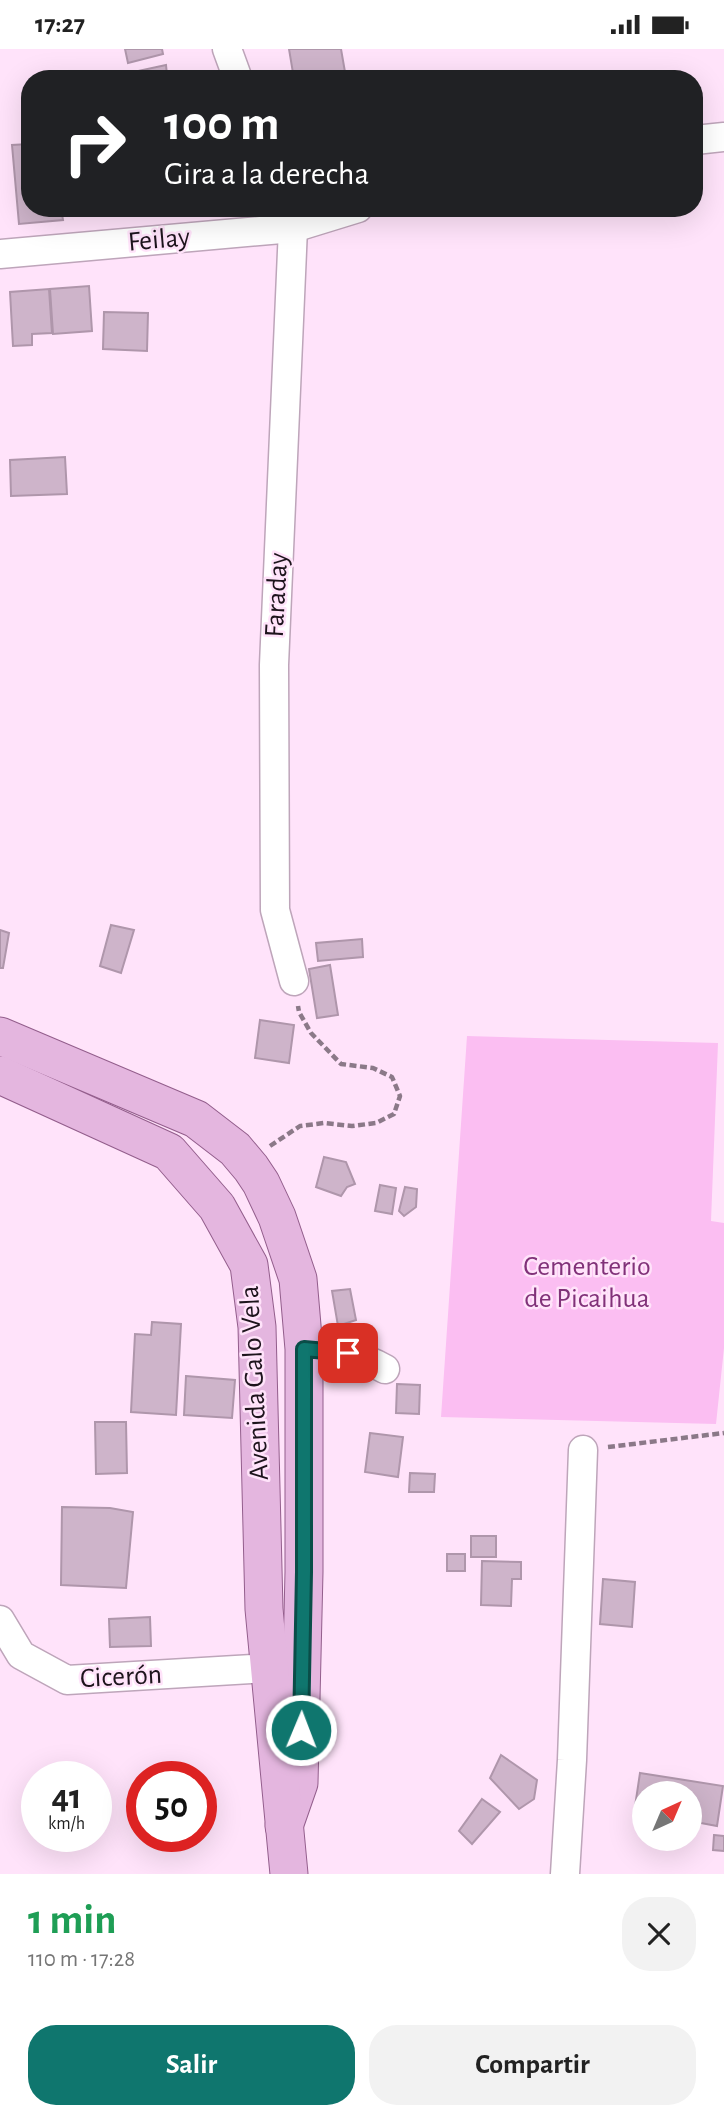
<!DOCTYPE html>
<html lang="es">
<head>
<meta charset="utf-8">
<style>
	:root { --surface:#fff; --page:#f2f2f2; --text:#222; --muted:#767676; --accent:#0f766e }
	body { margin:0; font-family:"Alegreya Sans",sans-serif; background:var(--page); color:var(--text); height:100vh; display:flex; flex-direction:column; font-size:26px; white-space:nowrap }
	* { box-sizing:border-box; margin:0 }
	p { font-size:23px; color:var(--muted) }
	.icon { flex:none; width:38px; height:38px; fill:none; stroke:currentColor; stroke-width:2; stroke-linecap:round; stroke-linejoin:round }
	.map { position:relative; height:1825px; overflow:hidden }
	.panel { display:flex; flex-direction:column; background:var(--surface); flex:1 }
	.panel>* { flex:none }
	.top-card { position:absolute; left:21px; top:21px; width:682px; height:147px; border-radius:28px; box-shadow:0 7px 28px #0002; background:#202124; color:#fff; overflow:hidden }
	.needle { width:46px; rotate:44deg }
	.buttons { position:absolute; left:632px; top:1732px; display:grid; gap:14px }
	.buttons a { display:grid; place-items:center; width:70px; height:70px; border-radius:50%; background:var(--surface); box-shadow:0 7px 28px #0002; font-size:35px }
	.speed { position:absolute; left:21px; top:1712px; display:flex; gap:14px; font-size:35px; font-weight:700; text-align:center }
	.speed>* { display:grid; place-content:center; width:91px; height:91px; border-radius:50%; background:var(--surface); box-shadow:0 7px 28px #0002; line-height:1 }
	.speed small { font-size:18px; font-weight:400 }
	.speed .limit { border:10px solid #d22; background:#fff; color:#111 }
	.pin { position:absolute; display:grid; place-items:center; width:60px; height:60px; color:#fff; margin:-30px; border-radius:14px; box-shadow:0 4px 10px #0006 }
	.me { position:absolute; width:77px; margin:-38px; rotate:1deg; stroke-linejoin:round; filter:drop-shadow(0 0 5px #0008) }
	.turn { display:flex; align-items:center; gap:24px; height:147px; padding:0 28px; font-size:32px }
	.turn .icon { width:91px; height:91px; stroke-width:2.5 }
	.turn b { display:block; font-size:49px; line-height:60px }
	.round { display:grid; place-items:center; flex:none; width:74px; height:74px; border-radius:28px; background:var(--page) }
	.head { display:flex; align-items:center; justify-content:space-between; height:119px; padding:0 28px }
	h1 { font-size:42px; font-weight:700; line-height:52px; color:#1e9e55 }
	.action { display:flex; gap:14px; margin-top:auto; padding:14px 28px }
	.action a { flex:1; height:80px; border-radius:28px; background:var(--accent); color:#fff; font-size:28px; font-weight:700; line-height:80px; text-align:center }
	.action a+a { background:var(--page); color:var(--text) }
	.status { display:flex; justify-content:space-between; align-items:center; height:49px; padding:0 35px; background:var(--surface); direction:ltr }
	.status svg { height:19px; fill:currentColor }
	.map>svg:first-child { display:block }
	.green { fill:#fbbef2 }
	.building { fill:#ceb4ca; stroke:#af96ab; stroke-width:2 }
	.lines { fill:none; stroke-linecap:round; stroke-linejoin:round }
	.minor-casing { stroke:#bea5ba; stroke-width:31 }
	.major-casing { stroke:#935e8c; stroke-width:39 }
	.path { stroke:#8b7988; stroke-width:4.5; stroke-dasharray:7 3.5; stroke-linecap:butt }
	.minor { stroke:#fff; stroke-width:28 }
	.major { stroke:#e4b6df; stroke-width:37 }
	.route-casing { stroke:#0a4d48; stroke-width:18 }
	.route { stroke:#0f766e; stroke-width:12 }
	.labels { text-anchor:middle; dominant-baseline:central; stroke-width:5; stroke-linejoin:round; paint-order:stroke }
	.street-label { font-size:28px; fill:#1d141c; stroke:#ffe3fa }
	.park-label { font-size:28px; fill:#813179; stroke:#ffe3fa }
</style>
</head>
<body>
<div class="status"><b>17:27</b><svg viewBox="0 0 49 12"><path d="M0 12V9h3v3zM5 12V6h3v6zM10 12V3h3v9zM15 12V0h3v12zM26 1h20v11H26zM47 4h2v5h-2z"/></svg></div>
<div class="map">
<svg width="724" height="1825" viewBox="0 0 724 1825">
	<rect width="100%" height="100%" fill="#ffe3fa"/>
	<!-- green -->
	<path class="green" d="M 467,987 L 718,994 L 711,1172 L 724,1174 L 724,1299 L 716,1375 L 441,1368 Z"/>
	<!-- building -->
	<g class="building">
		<path d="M 125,0 L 162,0 L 163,5 L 128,14 Z"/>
		<path d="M 289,0 L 341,0 L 345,23 L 294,30 Z"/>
		<path d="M 166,16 L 167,26 L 139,30 L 138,22 Z"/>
		<path d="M 29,95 L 30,159 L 61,159 L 63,171 L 19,175 L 12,96 Z"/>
		<path d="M 89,237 L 92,282 L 53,285 L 50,240 Z"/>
		<path d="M 49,240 L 52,284 L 32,285 L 32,296 L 13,297 L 10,243 Z"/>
		<path d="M 104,263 L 148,264 L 147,302 L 103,300 Z"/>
		<path d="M 65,408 L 67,445 L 11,447 L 10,411 Z"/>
		<path d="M 111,876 L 134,881 L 121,924 L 100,917 Z"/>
		<path d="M 0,881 L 9,884 L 3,919 L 0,919 Z"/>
		<path d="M 362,890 L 363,908 L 318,912 L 316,894 Z"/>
		<path d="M 330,916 L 338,966 L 317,969 L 309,920 Z"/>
		<path d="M 260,971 L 294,976 L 289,1014 L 255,1009 Z"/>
		<path d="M 324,1108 L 346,1113 L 355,1135 L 347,1138 L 341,1147 L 316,1138 Z"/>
		<path d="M 380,1136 L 396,1139 L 392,1165 L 375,1162 Z"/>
		<path d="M 405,1138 L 417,1140 L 416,1158 L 404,1167 L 399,1162 Z"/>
		<path d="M 350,1240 L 356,1271 L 338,1277 L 332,1242 Z"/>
		<path d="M 152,1273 L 181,1275 L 176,1366 L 131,1363 L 135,1285 L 151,1286 Z"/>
		<path d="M 186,1327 L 235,1331 L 232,1369 L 184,1366 Z"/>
		<path d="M 397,1335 L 420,1336 L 419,1365 L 396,1364 Z"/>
		<path d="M 95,1373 L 126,1373 L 127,1424 L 96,1425 Z"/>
		<path d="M 370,1384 L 403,1388 L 398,1428 L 365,1423 Z"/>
		<path d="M 410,1424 L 435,1425 L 434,1443 L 409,1443 Z"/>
		<path d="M 62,1458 L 110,1459 L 133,1463 L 126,1539 L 61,1536 Z"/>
		<rect x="471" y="1487" width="25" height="21"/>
		<rect x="447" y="1505" width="18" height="17"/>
		<path d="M 482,1512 L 521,1513 L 521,1530 L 512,1530 L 511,1557 L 481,1556 Z"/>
		<path d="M 603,1530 L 635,1533 L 632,1578 L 600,1575 Z"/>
		<path d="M 150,1568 L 151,1597 L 110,1598 L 109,1570 Z"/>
		<path d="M 501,1706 L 537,1731 L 534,1750 L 519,1760 L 490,1729 Z"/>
		<path d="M 640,1724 L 723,1737 L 717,1777 L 690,1772 L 690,1745 L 644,1745 L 644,1765 L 634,1764 Z"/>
		<path d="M 482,1750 L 500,1763 L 472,1795 L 459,1782 Z"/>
		<path d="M 714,1786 L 724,1787 L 724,1802 L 713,1801 Z"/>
	</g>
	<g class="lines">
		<!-- minor casing -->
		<g class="minor-casing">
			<g id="minor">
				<path d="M 227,0 L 238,30"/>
				<path d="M 695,91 L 724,88"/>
				<path d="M 286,159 L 293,179 L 274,616 L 275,861 L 294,932"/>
				<path d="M 0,205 L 293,179 L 358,159"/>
				<path d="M 304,1300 C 336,1303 357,1304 385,1320"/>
				<path d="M 0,1571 L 21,1606 L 67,1631 L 269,1619"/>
				<path d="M 565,1825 L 572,1711 L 583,1401"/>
			</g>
		</g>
		<!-- major casing -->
		<g class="major-casing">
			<g id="major">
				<path d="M 0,987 L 196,1070 L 235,1100 L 251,1119 L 261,1134 L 277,1168 L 298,1230 L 304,1300 L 304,1523 L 299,1734 L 284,1777"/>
				<path d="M 0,1026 L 169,1103 L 217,1158 L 249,1216 L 257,1278 L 264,1560 L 289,1825"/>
			</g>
		</g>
		<!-- path -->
		<g class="path">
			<path d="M 270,1097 L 300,1077 L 324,1074 L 352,1077 L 376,1074 L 394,1065 L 400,1047 L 392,1028 L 373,1019 L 341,1015 L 311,984 L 299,963 L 298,957"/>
			<path d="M 608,1398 L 724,1384"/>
		</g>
		<!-- minor -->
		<use href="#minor" class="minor"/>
		<!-- major -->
		<use href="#major" class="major"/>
	</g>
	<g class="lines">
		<!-- route casing -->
		<g class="route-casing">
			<path id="route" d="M 301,1681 L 304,1523 L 304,1300 L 348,1304"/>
		</g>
		<!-- route -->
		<use href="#route" class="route"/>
	</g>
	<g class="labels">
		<!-- street labels -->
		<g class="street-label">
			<text transform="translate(159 191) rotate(-5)">Feilay</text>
			<text transform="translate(277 546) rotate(-87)">Faraday</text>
			<text transform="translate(255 1334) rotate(-93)">Avenida Galo Vela</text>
			<text transform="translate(121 1628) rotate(-3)">Cicerón</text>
		</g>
		<!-- park labels -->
		<g class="park-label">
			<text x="587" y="1218">Cementerio<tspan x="587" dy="32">de Picaihua</tspan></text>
		</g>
	</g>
</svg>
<div class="buttons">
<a><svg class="needle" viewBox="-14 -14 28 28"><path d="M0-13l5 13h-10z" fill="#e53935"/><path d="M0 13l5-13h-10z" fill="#767676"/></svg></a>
</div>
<div class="speed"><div>41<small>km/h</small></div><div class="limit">50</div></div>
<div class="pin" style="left:348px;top:1304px;background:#d93025"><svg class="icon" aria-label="arrive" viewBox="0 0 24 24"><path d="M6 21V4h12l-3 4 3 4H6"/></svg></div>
<svg class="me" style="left:301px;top:1681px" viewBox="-20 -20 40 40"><circle r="17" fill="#0f766e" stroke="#fff" stroke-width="3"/><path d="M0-11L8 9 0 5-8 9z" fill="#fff"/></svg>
<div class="top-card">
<div class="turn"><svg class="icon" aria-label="right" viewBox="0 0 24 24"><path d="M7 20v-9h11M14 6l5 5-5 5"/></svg><div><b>100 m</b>Gira a la derecha</div></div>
</div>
</div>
<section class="panel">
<div class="head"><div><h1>1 min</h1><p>110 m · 17:28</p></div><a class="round"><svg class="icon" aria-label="close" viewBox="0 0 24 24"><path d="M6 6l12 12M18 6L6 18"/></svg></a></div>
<div class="action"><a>Salir</a><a>Compartir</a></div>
</section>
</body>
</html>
